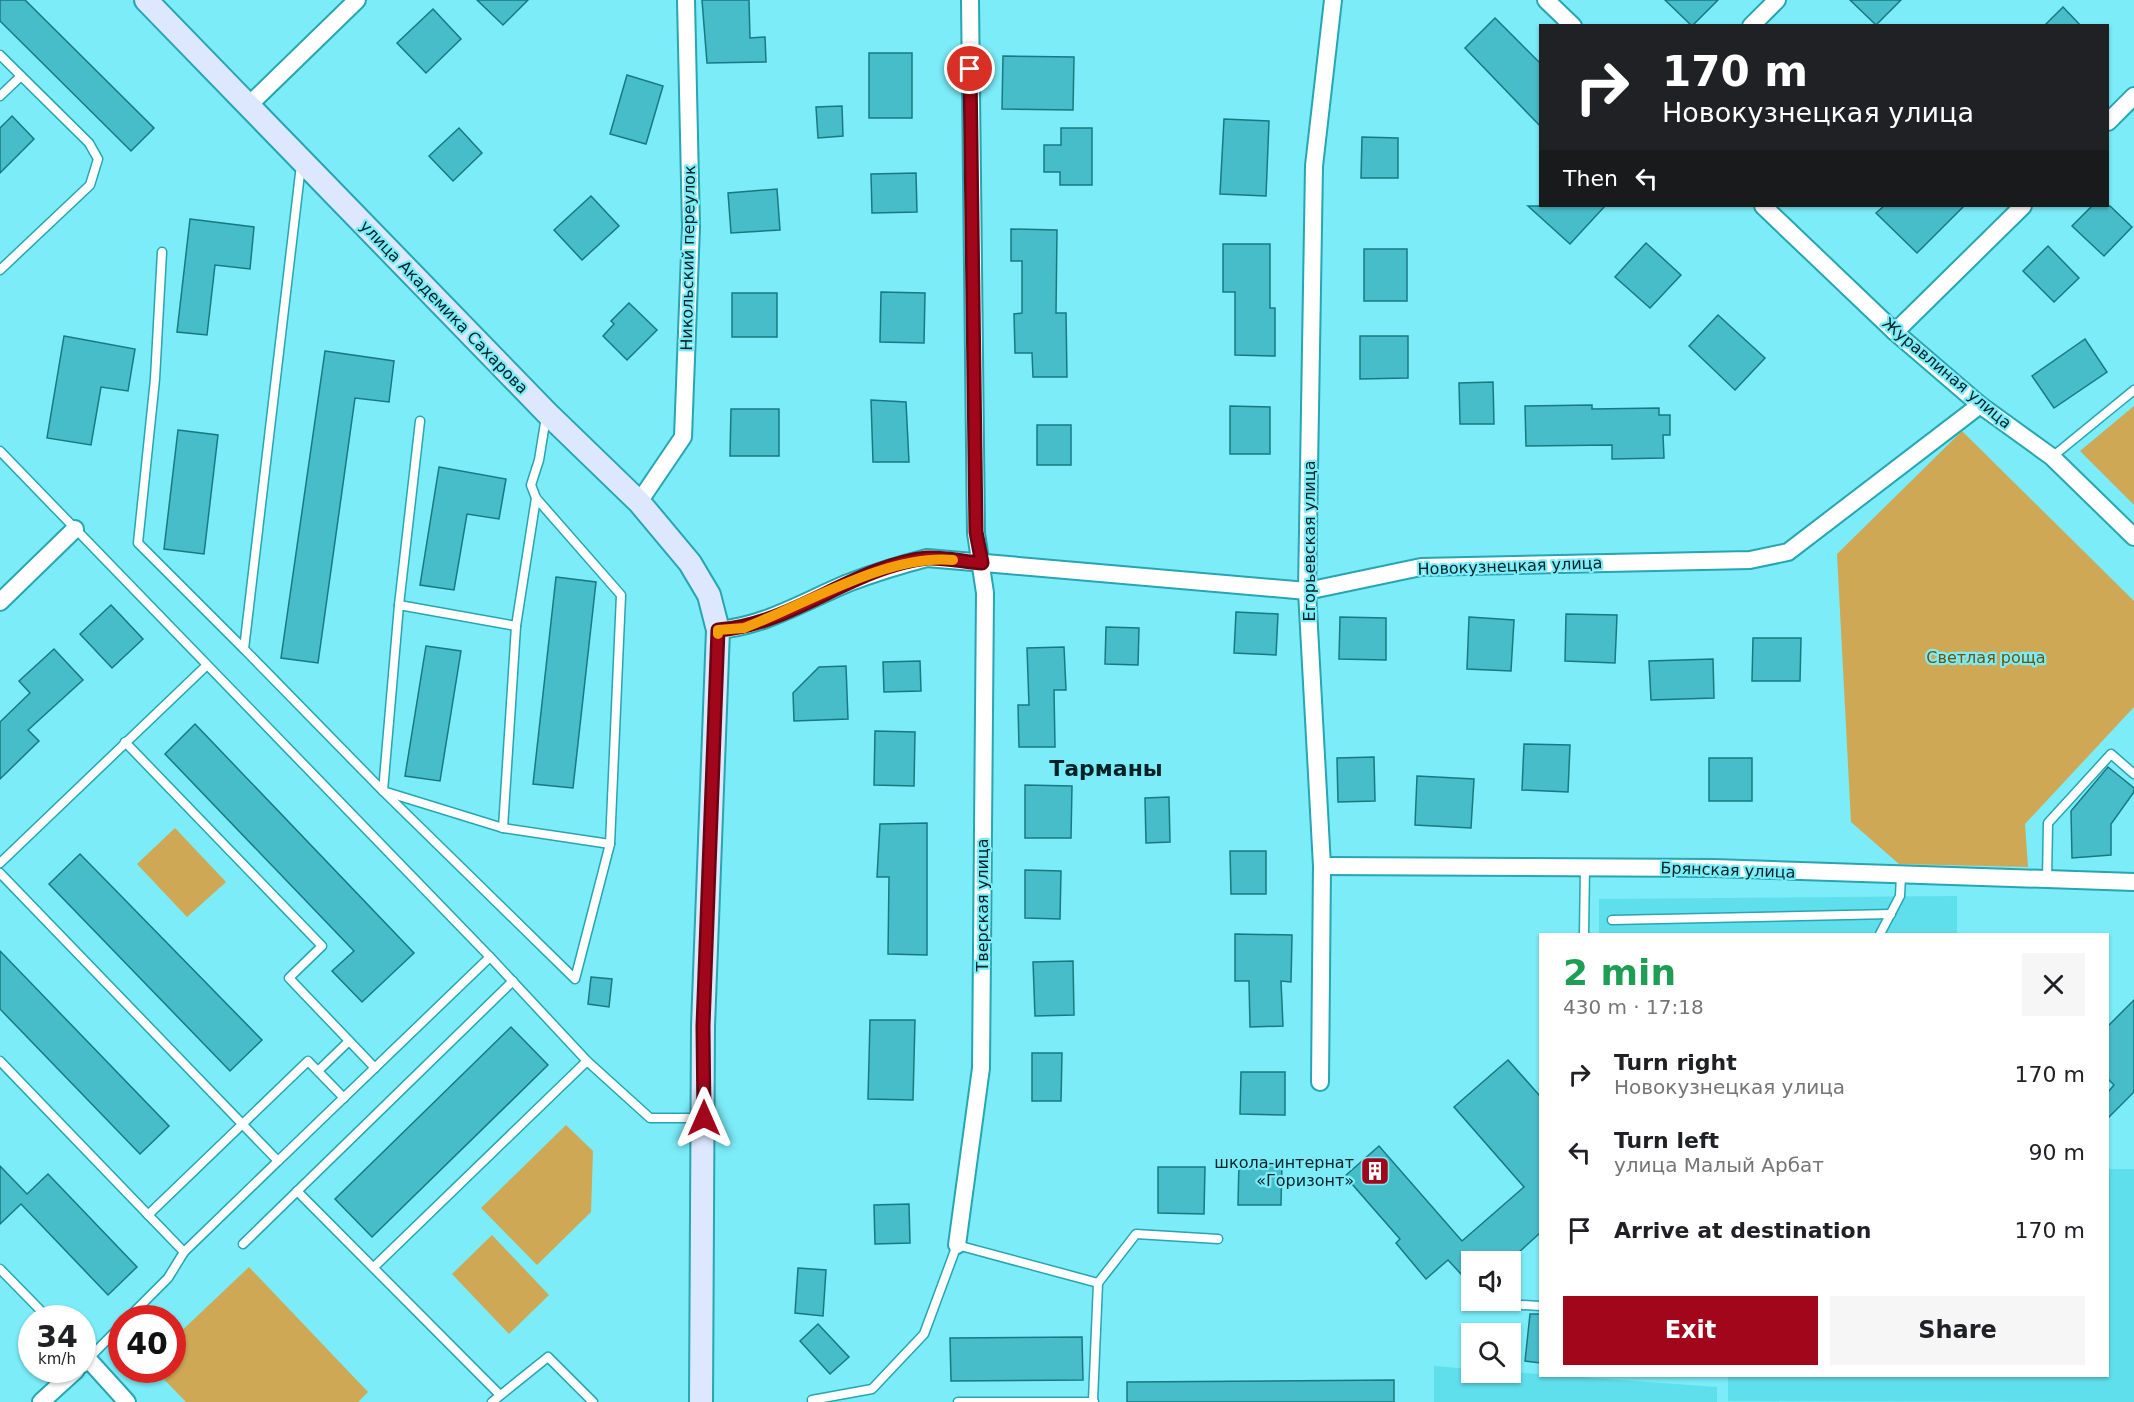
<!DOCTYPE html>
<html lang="en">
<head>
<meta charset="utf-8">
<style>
	:root { --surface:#fff; --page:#f6f6f6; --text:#202124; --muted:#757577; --accent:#a2061b }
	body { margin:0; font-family:"DejaVu Sans",sans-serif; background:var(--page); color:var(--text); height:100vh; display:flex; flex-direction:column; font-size:22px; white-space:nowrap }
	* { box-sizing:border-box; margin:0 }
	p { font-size:20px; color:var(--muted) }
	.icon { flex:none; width:33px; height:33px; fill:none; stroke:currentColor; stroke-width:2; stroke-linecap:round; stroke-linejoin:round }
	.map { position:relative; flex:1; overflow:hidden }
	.side { position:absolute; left:1539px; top:933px; width:570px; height:444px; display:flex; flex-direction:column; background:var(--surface); border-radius:0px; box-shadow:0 2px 4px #0004 }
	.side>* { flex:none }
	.banner { position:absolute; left:1539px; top:24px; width:570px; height:183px; border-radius:0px; box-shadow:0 2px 4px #0004; background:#202124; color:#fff; overflow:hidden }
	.fabs { position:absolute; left:1461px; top:1251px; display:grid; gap:12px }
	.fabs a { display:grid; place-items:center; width:60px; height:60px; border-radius:0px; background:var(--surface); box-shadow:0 2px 4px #0004; font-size:30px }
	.speed { position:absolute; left:18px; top:1305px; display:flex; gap:12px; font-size:30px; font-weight:700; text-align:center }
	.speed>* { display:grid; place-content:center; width:78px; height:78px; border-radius:50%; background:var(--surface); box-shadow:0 2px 4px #0004; line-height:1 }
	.speed small { font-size:15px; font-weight:400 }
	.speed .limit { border:9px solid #d22; background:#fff; color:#111 }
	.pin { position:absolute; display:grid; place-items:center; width:51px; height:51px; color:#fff; margin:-26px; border:3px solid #fff; border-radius:50%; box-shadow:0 2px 6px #0007 }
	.me { position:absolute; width:66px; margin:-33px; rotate:0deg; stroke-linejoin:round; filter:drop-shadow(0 0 4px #0008) }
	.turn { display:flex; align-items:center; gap:21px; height:126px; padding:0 24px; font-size:27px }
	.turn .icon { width:78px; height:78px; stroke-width:2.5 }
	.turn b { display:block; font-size:42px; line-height:51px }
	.then { display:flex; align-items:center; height:57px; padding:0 24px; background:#0003; gap:12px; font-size:22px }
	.round { display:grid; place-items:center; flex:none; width:63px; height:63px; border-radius:0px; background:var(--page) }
	.head { display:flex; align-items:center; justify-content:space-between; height:102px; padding:0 24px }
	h1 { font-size:36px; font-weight:700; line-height:45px; color:#1e9e55 }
	.action { display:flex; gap:12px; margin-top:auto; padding:12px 24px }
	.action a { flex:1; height:69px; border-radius:0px; background:var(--accent); color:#fff; font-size:24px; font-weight:700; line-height:69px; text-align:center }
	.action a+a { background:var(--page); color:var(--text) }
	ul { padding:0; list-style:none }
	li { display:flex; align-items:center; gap:18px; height:78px; padding:0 24px }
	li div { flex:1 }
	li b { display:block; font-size:22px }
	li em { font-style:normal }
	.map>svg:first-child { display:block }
	.built { fill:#5fdfec }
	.green { fill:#cea855 }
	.building { fill:#47bdc9; stroke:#197982; stroke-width:1.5 }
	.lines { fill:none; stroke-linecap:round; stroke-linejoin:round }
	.lane-casing { stroke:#27a5b1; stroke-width:11 }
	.street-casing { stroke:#27a5b1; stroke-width:20 }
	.secondary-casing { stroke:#27a5b1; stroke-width:26 }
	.lane { stroke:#fff; stroke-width:8 }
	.street { stroke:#fff; stroke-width:16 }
	.secondary { stroke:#dde8ff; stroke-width:22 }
	.route-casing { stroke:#690412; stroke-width:15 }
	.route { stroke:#a2061b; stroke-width:10 }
	.slow { stroke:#f59e0b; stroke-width:10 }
	.labels { text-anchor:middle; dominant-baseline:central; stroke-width:4.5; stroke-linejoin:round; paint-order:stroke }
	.street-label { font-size:16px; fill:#002226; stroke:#7becf8 }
	.park-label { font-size:16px; fill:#6f5308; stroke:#7becf8 }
	.poi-label { font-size:16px; fill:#002226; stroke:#7becf8; text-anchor:end }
	.district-label { font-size:22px; font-weight:bold; fill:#002226; stroke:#7becf8 }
</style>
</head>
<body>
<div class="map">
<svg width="2134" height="1402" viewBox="0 0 2134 1402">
	<rect width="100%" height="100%" fill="#7becf8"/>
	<!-- built -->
	<g class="built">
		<path d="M 1957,896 L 1957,934 L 1599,934 L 1599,899 Z"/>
		<path d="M 2108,1169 L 2134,1169 L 2134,1402 L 1728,1401 L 1728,1376 L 2108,1376 Z"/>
		<path d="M 1434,1366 L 1471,1369 L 1472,1372 L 1511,1372 L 1717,1387 L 1717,1402 L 1434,1402 Z"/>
	</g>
	<!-- green -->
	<g class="green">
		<path d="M 2134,406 L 2134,505 L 2080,451 Z"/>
		<path d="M 1962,431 L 2134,601 L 2134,707 L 2025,824 L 2028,867 L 1899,864 L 1851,822 L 1837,554 Z"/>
		<path d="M 175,828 L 226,882 L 187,917 L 137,864 Z"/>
		<path d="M 566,1125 L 593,1151 L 591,1212 L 537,1265 L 481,1208 Z"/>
		<path d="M 492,1235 L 549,1295 L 509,1334 L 452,1274 Z"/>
		<path d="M 249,1267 L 368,1392 L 358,1402 L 186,1402 L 155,1370 L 172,1370 L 173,1339 Z"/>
	</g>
	<!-- building -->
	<g class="building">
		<path d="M 0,0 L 25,0 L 154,128 L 131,151 L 0,21 Z"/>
		<path d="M 477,0 L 528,0 L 503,25 Z"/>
		<path d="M 702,0 L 749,0 L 750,38 L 765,37 L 766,62 L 707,63 Z"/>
		<path d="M 1665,0 L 1718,0 L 1692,26 Z"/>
		<path d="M 1850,0 L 1901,0 L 1876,25 Z"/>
		<path d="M 2063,7 L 2081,26 L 2044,26 Z"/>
		<path d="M 433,9 L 461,39 L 426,73 L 397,43 Z"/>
		<path d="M 1495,18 L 1540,63 L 1540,126 L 1465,48 Z"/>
		<rect x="869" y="53" width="43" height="65"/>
		<path d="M 1003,56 L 1074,57 L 1073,110 L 1002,109 Z"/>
		<path d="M 627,75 L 663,86 L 646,144 L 610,134 Z"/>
		<path d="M 842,106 L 843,136 L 818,138 L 816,107 Z"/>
		<path d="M 12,116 L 34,139 L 0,173 L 0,128 Z"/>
		<path d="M 1224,119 L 1269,121 L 1266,196 L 1220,194 Z"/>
		<path d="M 459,128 L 482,153 L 453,181 L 429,156 Z"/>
		<path d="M 1061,128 L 1092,128 L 1092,185 L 1060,185 L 1060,172 L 1044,172 L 1044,145 L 1061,145 Z"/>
		<path d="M 1362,137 L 1398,138 L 1398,178 L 1361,178 Z"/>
		<path d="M 916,173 L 917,212 L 872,213 L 871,174 Z"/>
		<path d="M 777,189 L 780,230 L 731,233 L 728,193 Z"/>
		<path d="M 591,196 L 619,226 L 582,260 L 554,230 Z"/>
		<path d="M 1528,206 L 1605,206 L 1570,244 Z"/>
		<path d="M 1884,206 L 1964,206 L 1917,253 L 1876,213 Z"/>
		<path d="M 2092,206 L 2110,206 L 2132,227 L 2104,256 L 2072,226 Z"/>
		<path d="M 190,219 L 254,227 L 250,269 L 215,265 L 207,335 L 177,332 Z"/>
		<path d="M 1011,229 L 1057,230 L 1056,313 L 1066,313 L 1067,377 L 1033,377 L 1032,353 L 1015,353 L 1014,314 L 1022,313 L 1022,261 L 1011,261 Z"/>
		<path d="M 1646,243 L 1681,275 L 1650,308 L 1615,277 Z"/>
		<path d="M 1223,244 L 1270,244 L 1270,308 L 1275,308 L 1275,356 L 1235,355 L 1235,292 L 1223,292 Z"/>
		<path d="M 2048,246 L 2079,278 L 2054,302 L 2023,271 Z"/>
		<rect x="1364" y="249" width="43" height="52"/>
		<path d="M 881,292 L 925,293 L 924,343 L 880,342 Z"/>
		<rect x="732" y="293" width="45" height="44"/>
		<path d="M 629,303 L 657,330 L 627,360 L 603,336 L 614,324 L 611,321 Z"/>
		<path d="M 1718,315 L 1765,358 L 1735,390 L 1689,346 Z"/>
		<path d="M 64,336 L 135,349 L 128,391 L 101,387 L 91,445 L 47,438 Z"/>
		<path d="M 1360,336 L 1408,336 L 1408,378 L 1360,379 Z"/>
		<path d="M 2085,339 L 2107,372 L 2054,408 L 2032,376 Z"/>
		<path d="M 325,351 L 394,361 L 389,402 L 355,398 L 318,663 L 281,658 Z"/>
		<path d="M 1493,382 L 1494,424 L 1460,424 L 1459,383 Z"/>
		<path d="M 871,400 L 906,402 L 909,462 L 873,462 Z"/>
		<path d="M 1592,405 L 1592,409 L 1659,408 L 1659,415 L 1670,415 L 1670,435 L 1663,435 L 1664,458 L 1612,459 L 1612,445 L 1526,446 L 1525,406 Z"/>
		<path d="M 1230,406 L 1270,407 L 1270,454 L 1230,454 Z"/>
		<path d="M 731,409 L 779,409 L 779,456 L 730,456 Z"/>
		<rect x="1037" y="425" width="34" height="40"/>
		<path d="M 178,430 L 218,435 L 204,554 L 164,549 Z"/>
		<path d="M 439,467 L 506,479 L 499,519 L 467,514 L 454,590 L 420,585 Z"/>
		<path d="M 556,577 L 596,582 L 573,788 L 533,784 Z"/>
		<path d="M 111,605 L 143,639 L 112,668 L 80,634 Z"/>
		<path d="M 1236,612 L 1278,614 L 1276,655 L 1234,653 Z"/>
		<path d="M 1566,614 L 1617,615 L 1615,663 L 1565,661 Z"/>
		<path d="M 1340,617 L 1386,618 L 1386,660 L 1339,659 Z"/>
		<path d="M 1469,617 L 1514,620 L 1511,671 L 1467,669 Z"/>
		<path d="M 1106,627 L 1139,628 L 1138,665 L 1105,664 Z"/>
		<path d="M 1753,638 L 1801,638 L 1800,681 L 1752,681 Z"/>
		<path d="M 426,646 L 461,651 L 440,781 L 405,776 Z"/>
		<path d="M 1064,647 L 1066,690 L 1054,690 L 1055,747 L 1019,747 L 1018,705 L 1029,705 L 1027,648 Z"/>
		<path d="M 54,649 L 83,680 L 28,730 L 39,741 L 0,779 L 0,722 L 30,693 L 19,681 Z"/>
		<path d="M 1713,659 L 1714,698 L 1651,700 L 1649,661 Z"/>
		<path d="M 920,661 L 921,691 L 884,692 L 883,662 Z"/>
		<path d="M 846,666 L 848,719 L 794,721 L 793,693 L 819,667 Z"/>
		<path d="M 195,724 L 414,953 L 362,1002 L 332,971 L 354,951 L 165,754 Z"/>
		<path d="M 875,731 L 915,732 L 914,786 L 874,785 Z"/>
		<path d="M 1524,744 L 1570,745 L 1568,792 L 1522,790 Z"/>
		<path d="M 1374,757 L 1375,801 L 1338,802 L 1337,758 Z"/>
		<rect x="1709" y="758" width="43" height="43"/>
		<path d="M 2108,767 L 2134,788 L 2134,792 L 2111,824 L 2111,855 L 2072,858 L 2071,811 Z"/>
		<path d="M 1417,776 L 1474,779 L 1471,828 L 1415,825 Z"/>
		<path d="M 1025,785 L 1072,786 L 1071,838 L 1025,838 Z"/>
		<path d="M 1169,797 L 1170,842 L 1146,843 L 1145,798 Z"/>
		<path d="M 927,823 L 927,955 L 888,954 L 889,877 L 877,877 L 880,824 Z"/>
		<path d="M 1230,851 L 1266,851 L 1266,894 L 1231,894 Z"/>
		<path d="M 80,854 L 262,1040 L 230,1071 L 49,884 Z"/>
		<path d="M 1025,870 L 1061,871 L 1060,919 L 1025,918 Z"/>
		<path d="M 1235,934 L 1292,935 L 1291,982 L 1281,981 L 1283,1026 L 1250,1027 L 1249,981 L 1235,981 Z"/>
		<path d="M 0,951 L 169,1126 L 140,1154 L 0,1009 Z"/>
		<path d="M 1073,961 L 1074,1015 L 1035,1016 L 1033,962 Z"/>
		<path d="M 591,977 L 612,979 L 609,1007 L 588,1004 Z"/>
		<path d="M 2134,1000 L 2134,1092 L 2108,1118 L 2108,1092 L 2114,1085 L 2108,1079 L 2108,1026 Z"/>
		<path d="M 870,1020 L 915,1020 L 913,1100 L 868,1099 Z"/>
		<path d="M 511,1027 L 548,1065 L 372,1237 L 335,1199 Z"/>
		<path d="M 1032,1053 L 1062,1053 L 1061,1101 L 1032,1101 Z"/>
		<path d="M 1508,1060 L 1540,1096 L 1540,1233 L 1508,1262 L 1472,1262 L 1472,1286 L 1448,1260 L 1426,1279 L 1396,1243 L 1400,1239 L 1345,1176 L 1379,1146 L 1462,1241 L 1524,1187 L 1454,1107 Z"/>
		<path d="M 1241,1072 L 1285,1072 L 1285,1115 L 1240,1114 Z"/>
		<path d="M 1239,1161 L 1282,1162 L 1281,1205 L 1238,1205 Z"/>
		<path d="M 0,1166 L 27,1194 L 48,1174 L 137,1267 L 108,1295 L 21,1204 L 0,1224 Z"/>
		<path d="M 1158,1167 L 1205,1167 L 1204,1214 L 1158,1213 Z"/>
		<path d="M 909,1204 L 910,1243 L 875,1244 L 874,1205 Z"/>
		<path d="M 798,1268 L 826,1270 L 823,1316 L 795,1313 Z"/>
		<path d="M 1530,1314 L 1540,1314 L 1540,1363 L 1525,1361 Z"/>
		<path d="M 818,1324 L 849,1357 L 830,1374 L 800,1341 Z"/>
		<path d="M 1082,1337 L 1083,1380 L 951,1381 L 950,1338 Z"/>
		<path d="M 1394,1380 L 1394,1402 L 1127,1402 L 1127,1382 Z"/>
	</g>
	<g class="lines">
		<!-- lane casing -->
		<g class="lane-casing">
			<g id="lane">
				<path d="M 0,55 L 89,143 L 98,159 L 90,185 L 0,270"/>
				<path d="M 0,96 L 21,76"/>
				<path d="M 301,165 L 244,649 L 383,791 L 575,979 L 610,844 L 621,595 L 536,498 L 531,485 L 539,460 L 546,417"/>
				<path d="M 162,252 L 155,379 L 138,543 L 244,649"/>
				<path d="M 420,421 L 399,605 L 516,626"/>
				<path d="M 0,451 L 490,957 L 587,1061 L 374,1267"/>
				<path d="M 2052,457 L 2134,390"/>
				<path d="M 399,605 L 383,791 L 503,828 L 610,844"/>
				<path d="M 125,742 L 322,946 L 289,978 L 375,1068"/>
				<path d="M 503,828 L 516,626 L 536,498"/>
				<path d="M 0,863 L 206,666"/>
				<path d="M 0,873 L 278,1161 L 490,957"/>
				<path d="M 2047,880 L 2048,823 L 2111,754 L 2134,774"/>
				<path d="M 1612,920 L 1891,914"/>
				<path d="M 1584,934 L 1585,867"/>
				<path d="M 1880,934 L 1900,896 L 1901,876"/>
				<path d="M 0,1061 L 184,1252"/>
				<path d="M 587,1061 L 650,1118 L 703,1118"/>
				<path d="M 318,1071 L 349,1041"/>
				<path d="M 297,1191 L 500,1395"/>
				<path d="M 148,1215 L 308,1061 L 344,1098"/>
				<path d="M 243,1244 L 513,981"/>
				<path d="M 0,1269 L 48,1318"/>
				<path d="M 1469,1302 L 1540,1306"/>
				<path d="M 128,1318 L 168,1278 L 184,1252 L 278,1161"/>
				<path d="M 86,1357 L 88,1359 L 122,1325"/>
				<path d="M 812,1400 L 872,1389 L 924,1334 L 957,1245 L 1098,1283"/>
				<path d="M 1093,1400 L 1098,1283 L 1136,1234 L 1218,1239"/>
				<path d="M 492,1402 L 548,1357 L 593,1402"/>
				<path d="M 958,1402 L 1094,1402"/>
			</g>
		</g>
		<!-- street casing -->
		<g class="street-casing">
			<g id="street">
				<path d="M 1546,0 L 1573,26"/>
				<path d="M 1751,26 L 1777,0"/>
				<path d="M 248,106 L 357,0"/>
				<path d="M 2108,122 L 2134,96"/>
				<path d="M 1763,206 L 1895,332 L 1980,405 L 2052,457 L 2134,537"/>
				<path d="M 1895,332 L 2023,206"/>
				<path d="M 639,502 L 683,437 L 691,227 L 686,0"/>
				<path d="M 0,602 L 75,529"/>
				<path d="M 718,630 C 765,626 805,601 848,583 C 874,573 900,565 927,558 L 1307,591 L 1421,567 L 1750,560 L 1788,552 L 1980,405"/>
				<path d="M 1322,866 L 1714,868 L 2134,882"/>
				<path d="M 1320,1082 L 1322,866 L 1307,591 L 1314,166 L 1333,0"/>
				<path d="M 957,1245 L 981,1068 L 985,593 L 976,533 L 970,0"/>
				<path d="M 82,1364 L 88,1359 L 127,1402"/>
				<path d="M 41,1402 L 76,1370"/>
			</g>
		</g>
		<!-- secondary casing -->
		<g class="secondary-casing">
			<path id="secondary" d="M 146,0 L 547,413 L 639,502 L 690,563 L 709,595 L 718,630 L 703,1026 L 701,1402"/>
		</g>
		<!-- lane -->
		<use href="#lane" class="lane"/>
		<!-- street -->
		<use href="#street" class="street"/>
		<!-- secondary -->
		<use href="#secondary" class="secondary"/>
	</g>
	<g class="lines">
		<!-- route casing -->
		<g class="route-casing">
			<path id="route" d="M 704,1118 L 703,1026 L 718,630 C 792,625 854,566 927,558 C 944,557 965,562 982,563 L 976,532 L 970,69"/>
		</g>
		<!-- route -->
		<use href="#route" class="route"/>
		<!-- slow -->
		<path class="slow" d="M 718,634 L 718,630 L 744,628 C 806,604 887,554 953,560"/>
	</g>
	<!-- icons -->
	<defs>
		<g id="building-square" transform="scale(1.5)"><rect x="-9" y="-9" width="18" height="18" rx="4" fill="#a2061b" stroke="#7becf8"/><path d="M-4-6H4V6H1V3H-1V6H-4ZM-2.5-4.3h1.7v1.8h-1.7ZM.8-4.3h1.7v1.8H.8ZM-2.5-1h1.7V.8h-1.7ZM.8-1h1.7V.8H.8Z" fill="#fff"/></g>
	</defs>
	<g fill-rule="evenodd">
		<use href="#building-square" x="1375" y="1171"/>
	</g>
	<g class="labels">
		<!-- street labels -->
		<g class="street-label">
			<text transform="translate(688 258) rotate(-89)">Никольский переулок</text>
			<text transform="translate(444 307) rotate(46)">улица Академика Сахарова</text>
			<text transform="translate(1947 373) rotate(40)">Журавлиная улица</text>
			<text transform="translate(1309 541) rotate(-90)">Егорьевская улица</text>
			<text transform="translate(1510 566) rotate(-2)">Новокузнецкая улица</text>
			<text transform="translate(1728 870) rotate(2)">Брянская улица</text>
			<text transform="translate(982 905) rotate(-90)">Тверская улица</text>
		</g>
		<!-- park labels -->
		<g class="park-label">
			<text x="1986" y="657">Светлая роща</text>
		</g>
		<!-- poi labels -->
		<g class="poi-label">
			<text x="1354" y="1162">школа-интернат<tspan x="1354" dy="18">«Горизонт»</tspan></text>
		</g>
		<!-- district labels -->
		<g class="district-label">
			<text x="1106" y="768">Тарманы</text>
		</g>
	</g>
</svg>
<div class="fabs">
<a><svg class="icon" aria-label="sound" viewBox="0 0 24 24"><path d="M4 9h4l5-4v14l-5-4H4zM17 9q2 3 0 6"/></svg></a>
<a><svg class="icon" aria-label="search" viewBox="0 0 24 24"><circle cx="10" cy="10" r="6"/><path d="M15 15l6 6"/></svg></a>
</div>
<div class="speed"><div>34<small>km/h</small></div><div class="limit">40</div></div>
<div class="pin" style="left:970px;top:69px;background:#d93025"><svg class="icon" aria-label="arrive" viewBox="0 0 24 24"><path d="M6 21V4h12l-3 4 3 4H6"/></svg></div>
<svg class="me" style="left:704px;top:1118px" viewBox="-20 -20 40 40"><path d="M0-17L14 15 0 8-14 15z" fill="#a2061b" stroke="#fff" stroke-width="4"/></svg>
<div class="banner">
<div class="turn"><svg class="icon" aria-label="right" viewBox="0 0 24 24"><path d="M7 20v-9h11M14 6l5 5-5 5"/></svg><div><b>170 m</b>Новокузнецкая улица</div></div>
<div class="then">Then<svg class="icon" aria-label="left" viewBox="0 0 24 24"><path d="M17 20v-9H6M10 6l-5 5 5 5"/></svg></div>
</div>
<section class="side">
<div class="head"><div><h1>2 min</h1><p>430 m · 17:18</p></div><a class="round"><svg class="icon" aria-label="close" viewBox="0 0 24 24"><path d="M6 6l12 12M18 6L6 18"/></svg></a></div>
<ul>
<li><svg class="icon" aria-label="right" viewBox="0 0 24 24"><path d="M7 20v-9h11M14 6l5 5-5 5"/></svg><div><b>Turn right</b><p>Новокузнецкая улица</p></div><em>170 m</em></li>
<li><svg class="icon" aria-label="left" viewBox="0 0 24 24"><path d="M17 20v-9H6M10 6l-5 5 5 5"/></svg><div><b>Turn left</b><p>улица Малый Арбат</p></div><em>90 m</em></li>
<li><svg class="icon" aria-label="arrive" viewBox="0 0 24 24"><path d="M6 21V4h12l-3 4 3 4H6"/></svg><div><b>Arrive at destination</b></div><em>170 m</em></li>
</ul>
<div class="action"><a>Exit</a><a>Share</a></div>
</section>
</div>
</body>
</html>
